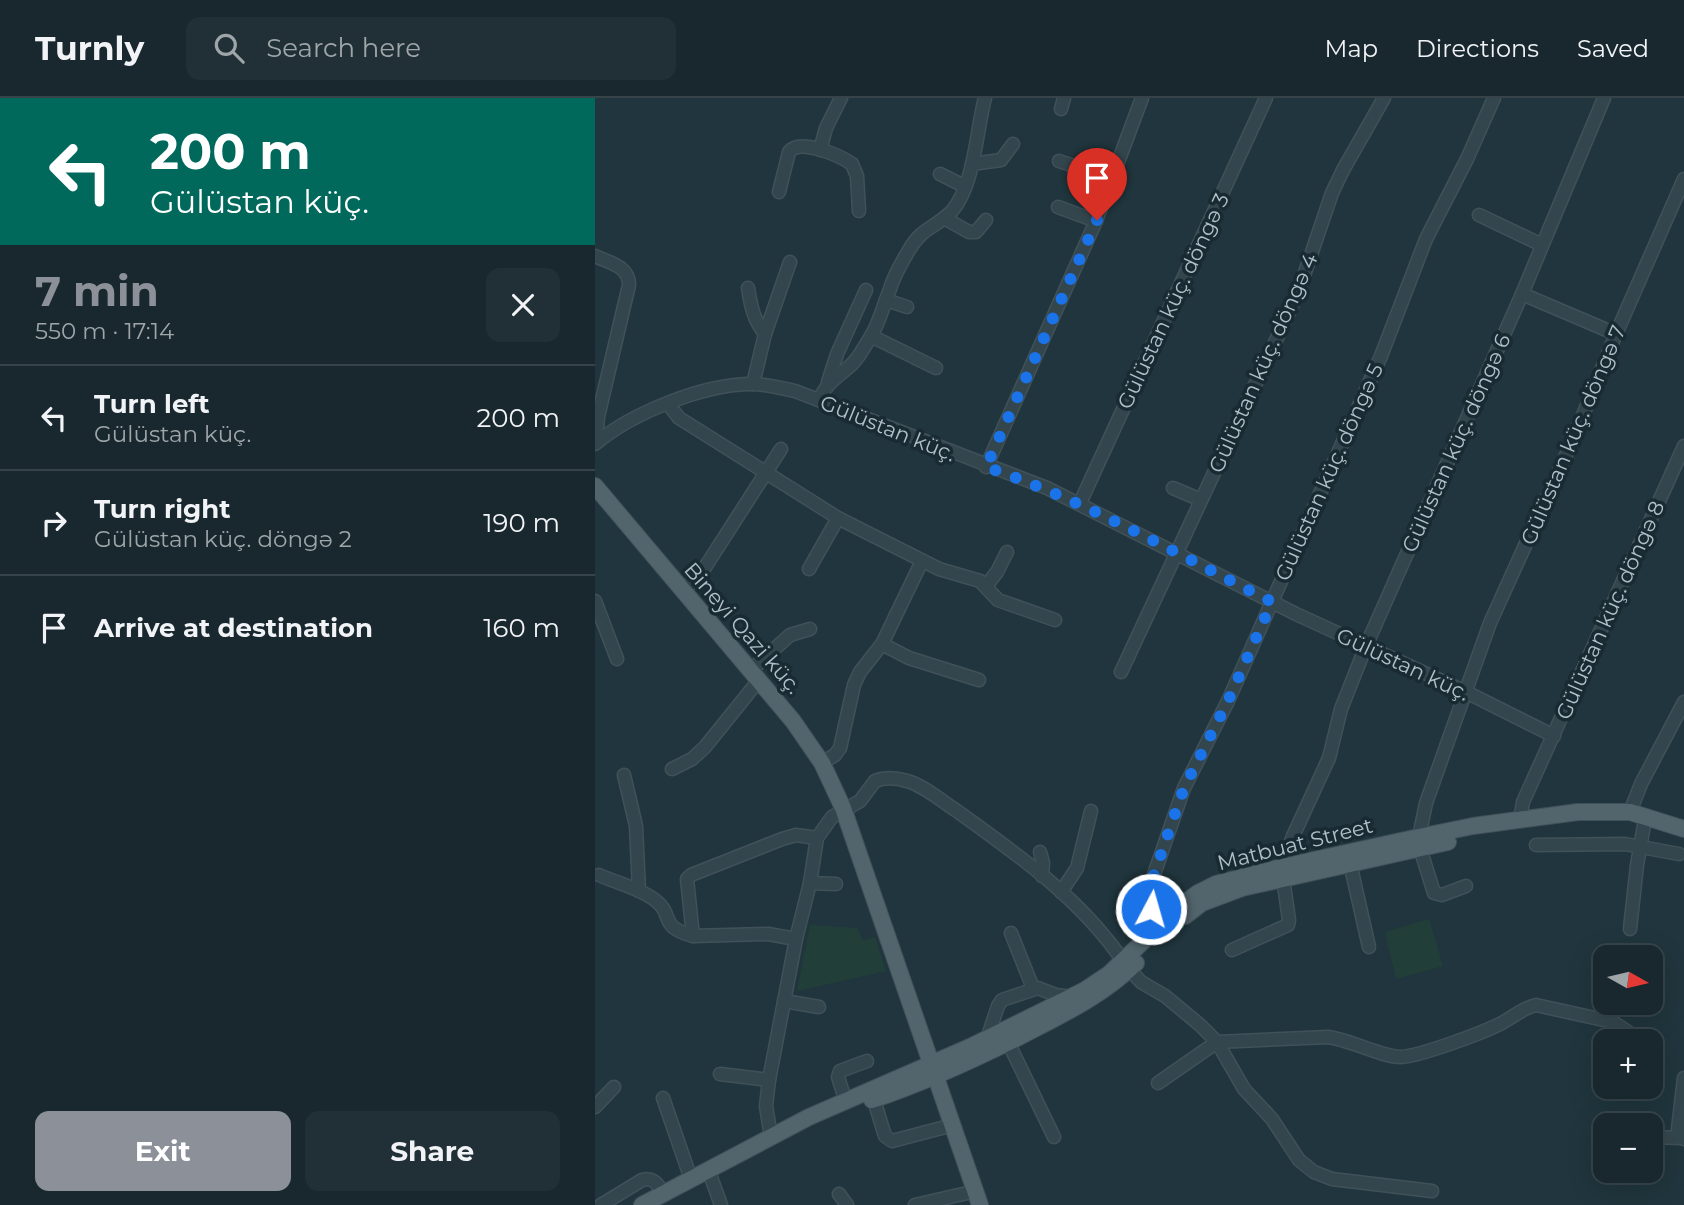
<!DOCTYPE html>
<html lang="en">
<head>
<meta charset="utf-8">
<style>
	:root { --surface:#18282e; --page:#213036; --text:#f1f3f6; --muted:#9fa6aa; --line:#36444a; --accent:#8c9099 }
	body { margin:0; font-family:Montserrat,sans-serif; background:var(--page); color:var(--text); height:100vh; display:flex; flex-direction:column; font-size:26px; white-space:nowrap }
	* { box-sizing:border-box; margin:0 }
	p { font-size:23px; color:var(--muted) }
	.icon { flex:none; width:38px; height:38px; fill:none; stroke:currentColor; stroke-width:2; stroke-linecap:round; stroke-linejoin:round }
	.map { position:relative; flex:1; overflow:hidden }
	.side { display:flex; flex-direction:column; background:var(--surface); width:595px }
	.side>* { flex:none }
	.hud { background:#00695c; color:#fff; overflow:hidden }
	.needle { width:46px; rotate:98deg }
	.fabs { position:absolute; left:998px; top:847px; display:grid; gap:14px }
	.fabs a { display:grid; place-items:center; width:70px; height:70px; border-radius:14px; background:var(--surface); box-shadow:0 7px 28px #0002,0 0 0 2px var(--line); font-size:35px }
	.pin { position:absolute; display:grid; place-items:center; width:60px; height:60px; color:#fff; margin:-72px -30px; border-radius:50% 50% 50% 0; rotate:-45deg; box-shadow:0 0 7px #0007 }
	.pin .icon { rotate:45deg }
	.me { position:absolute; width:77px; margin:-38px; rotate:6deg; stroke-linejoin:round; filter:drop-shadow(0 0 5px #0008) }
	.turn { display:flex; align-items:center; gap:24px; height:147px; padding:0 35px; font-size:32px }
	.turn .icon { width:91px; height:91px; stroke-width:2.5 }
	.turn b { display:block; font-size:49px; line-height:60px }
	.round { display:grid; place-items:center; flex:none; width:74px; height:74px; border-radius:14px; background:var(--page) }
	.head { display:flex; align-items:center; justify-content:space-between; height:119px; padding:0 35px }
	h1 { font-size:42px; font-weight:700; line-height:52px; color:var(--accent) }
	.primary-button { display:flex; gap:14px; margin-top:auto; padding:14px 35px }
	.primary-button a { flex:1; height:80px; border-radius:14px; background:var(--accent); color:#fff; font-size:28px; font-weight:700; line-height:80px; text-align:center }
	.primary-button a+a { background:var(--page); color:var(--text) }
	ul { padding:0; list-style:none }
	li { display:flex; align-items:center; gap:21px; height:105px; padding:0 35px; border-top:2px solid var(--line) }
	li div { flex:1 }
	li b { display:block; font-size:26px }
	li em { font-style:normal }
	header { display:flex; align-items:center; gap:42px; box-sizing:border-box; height:98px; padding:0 35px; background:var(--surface); border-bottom:2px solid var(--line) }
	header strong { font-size:33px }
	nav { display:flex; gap:38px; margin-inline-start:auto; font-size:24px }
	.search { width:490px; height:63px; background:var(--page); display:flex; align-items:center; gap:18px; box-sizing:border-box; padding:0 24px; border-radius:14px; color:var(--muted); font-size:26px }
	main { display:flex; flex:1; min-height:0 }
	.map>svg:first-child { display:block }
	.green { fill:#223e39 }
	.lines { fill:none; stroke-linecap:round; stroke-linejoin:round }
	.minor-casing { stroke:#405159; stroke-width:15 }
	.major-casing { stroke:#405159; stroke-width:18 }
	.minor { stroke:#34464d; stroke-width:12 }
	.major { stroke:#52656d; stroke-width:16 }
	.route { stroke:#1a73e8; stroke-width:12; stroke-dasharray:0 21.6 }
	.labels { text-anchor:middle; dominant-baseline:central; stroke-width:7; stroke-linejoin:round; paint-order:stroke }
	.street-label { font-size:21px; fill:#afc0c9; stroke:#192a32 }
</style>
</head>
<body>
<header>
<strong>Turnly</strong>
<div class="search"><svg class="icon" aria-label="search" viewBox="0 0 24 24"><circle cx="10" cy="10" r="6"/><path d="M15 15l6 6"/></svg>Search here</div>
<nav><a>Map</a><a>Directions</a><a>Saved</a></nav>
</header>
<main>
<section class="side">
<div class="hud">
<div class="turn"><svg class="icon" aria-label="left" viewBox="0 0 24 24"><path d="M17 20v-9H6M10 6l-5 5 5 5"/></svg><div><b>200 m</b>Gülüstan küç.</div></div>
</div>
<div class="head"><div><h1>7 min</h1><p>550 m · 17:14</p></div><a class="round"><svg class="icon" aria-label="close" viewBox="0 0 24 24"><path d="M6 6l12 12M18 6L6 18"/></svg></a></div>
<ul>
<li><svg class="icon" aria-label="left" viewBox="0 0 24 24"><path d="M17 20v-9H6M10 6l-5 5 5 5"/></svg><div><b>Turn left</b><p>Gülüstan küç.</p></div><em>200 m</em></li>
<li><svg class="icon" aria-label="right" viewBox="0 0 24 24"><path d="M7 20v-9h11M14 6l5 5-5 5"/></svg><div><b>Turn right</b><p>Gülüstan küç. döngə 2</p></div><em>190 m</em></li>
<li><svg class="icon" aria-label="arrive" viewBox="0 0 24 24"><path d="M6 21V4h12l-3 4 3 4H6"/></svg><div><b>Arrive at destination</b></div><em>160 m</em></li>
</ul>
<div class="primary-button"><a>Exit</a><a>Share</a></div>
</section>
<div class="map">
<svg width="1089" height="1107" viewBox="0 0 1089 1107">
	<rect width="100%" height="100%" fill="#20353d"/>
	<!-- green -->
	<g class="green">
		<path d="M 834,821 L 848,868 L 801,881 L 790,834 Z"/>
		<path d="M 215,827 L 262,830 L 268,843 L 280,839 L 291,873 L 202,893 Z"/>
	</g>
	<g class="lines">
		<!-- minor casing -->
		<g class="minor-casing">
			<g id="minor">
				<path d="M 466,11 L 469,0"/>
				<path d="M 225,52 L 231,30 L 246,0"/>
				<path d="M 464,63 L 518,81"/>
				<path d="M 377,66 L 406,62 L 418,46"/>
				<path d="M 345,76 L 369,88"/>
				<path d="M 184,94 L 194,54 C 205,40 244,57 257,66 L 262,78 L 264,113"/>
				<path d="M 463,109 L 501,123"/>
				<path d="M 884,117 L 947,147"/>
				<path d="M 349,120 L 374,134 L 381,134 L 391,122"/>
				<path d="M 0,158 C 15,165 34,168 34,187 L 3,319 L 2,332 L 5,342"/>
				<path d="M 153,190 C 156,208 158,221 170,236"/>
				<path d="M 927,196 L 1021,236"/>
				<path d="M 291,202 L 312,209"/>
				<path d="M 276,238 L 341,270"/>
				<path d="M 233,284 L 242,256 L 271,192"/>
				<path d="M 158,286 L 170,236 L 195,164"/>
				<path d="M 224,302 C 231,285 243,279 256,267 C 264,260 269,249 275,240 C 285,224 288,208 295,191 C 299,177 307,164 314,152 C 327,129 342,129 357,113 C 380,86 381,33 390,0"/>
				<path d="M 73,306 L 84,320 L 243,420 L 344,471 L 385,483 L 403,502 L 460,522"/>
				<path d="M 0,346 C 37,315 108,286 157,286 C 171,286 186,290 200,293 L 452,390 L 701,516 L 869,593 L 959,638"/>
				<path d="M 391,369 L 501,123 L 547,0"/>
				<path d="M 578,390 L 606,402"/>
				<path d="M 485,405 L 671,0"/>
				<path d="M 214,471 L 243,420"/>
				<path d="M 391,488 L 402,474 L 412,454"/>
				<path d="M 88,493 L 107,474 L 186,351"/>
				<path d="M 0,503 L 22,561"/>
				<path d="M 287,546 L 314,560 L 384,582"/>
				<path d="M 156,572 L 195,537 L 215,531"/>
				<path d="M 526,574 L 703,195 L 737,95 L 748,72 L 789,0"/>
				<path d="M 227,665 L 240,657 L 245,650 L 259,587 L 265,574 L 287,546 L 327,463"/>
				<path d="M 77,671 L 97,661 L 110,649 L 164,582"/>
				<path d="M 29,677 L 41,728 L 44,793"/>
				<path d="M 1035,714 L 1046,686 L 1089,604"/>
				<path d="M 925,721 L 928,704 L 1089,348"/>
				<path d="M 824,739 L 831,705 L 895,525 L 977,344 L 1021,236 L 1089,81"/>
				<path d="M 941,747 L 1030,746 L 1084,756"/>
				<path d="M 825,750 L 839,795 L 847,797 L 871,788"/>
				<path d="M 445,754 L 448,765 L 447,778"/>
				<path d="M 755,765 L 774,849"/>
				<path d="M 687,769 L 698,738 L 734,660 L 746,611 L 771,548 L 927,196 L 1009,0"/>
				<path d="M 4,777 C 22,785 44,790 60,802 C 80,817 62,828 98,838 L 173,836 L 201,841"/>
				<path d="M 215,785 L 241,786"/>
				<path d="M 466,794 L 482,770 L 496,713"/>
				<path d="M 565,826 L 554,801 L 555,788 L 589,690 L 633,603 L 786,258 L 831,141 L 872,61 L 899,0"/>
				<path d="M 1035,831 L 1042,767 L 1049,727"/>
				<path d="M 416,835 L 438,890"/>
				<path d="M 98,838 L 92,781 L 96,777 L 187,741 L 201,737 L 222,740"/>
				<path d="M 637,852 L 693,827 L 694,822 L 688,780"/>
				<path d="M 534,871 L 546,884 L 570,898 L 605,927 L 622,944 L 649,991 L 677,1021 L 704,1062 L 719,1074 L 737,1081 L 837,1093"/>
				<path d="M 189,903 L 224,909"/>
				<path d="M 392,941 L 403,908 L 407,902 L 443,890 L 461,897 L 476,899"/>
				<path d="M 413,944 L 459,1039"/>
				<path d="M 125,976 L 174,982"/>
				<path d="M 1089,980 L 1083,1031 L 1089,1041"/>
				<path d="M 563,985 L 622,944 L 733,939 C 756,942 787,959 806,959 C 825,958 884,936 903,927 C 916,921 927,910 941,907 L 1018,924 L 1033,934"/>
				<path d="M 68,1000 L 96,1081"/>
				<path d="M 279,1002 L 290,1038 L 297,1043 L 358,1027"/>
				<path d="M 251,1004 L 243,979 L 245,973 L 272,963"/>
				<path d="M 0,1009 L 19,989"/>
				<path d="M 176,1039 L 171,1008 L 174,982 L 201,841 L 215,785 L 222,740 L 237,719 L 265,703 L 280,683 C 290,679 302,680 312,683 C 330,688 346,703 362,713 C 422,756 486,801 528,863"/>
				<path d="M 1055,1039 L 1088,1040"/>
				<path d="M 113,1071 L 126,1107"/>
				<path d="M 244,1096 L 252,1107"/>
				<path d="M 6,1107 L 47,1082 C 59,1079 62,1086 69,1095"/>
				<path d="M 320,1107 L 381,1093"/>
			</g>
		</g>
		<!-- major casing -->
		<g class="major-casing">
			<g id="major">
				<path d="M 0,388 L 198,623 L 227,665 L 248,710 L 385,1107"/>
				<path d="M 590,818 L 607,805 L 647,790 L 853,744"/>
				<path d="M 277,1002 C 328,985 376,963 424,939 C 466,917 506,899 541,865"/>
				<path d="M 47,1107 L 214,1019 L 377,948 L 490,892 L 514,876 L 584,809 L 603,795 L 621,786 L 687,769 L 824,739 L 878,728 L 983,714 L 1035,714 L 1089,731"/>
			</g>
		</g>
		<!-- minor -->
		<use href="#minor" class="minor"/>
		<!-- major -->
		<use href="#major" class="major"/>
	</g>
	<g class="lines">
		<!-- route -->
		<path class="route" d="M 502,122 L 391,369 C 491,403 582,456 677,504 L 633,603 L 589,690 L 555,788 L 554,802 L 556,811"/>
	</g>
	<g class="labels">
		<!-- street labels -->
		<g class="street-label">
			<text transform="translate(578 203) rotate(-65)">Gülüstan küç. döngə 3</text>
			<text transform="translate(668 265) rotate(-66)">Gülüstan küç. döngə 4</text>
			<text transform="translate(293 330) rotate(22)">Gülüstan küç.</text>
			<text transform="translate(978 337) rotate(-67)">Gülüstan küç. döngə 7</text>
			<text transform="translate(861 345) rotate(-66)">Gülüstan küç. döngə 6</text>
			<text transform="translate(734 374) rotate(-66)">Gülüstan küç. döngə 5</text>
			<text transform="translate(1015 512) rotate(-66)">Gülüstan küç. döngə 8</text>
			<text transform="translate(148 530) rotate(49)">Bineyi Qazi küç.</text>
			<text transform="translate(808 566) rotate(25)">Gülüstan küç.</text>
			<text transform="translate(700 746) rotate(-14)">Matbuat Street</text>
		</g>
	</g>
</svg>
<div class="fabs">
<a><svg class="needle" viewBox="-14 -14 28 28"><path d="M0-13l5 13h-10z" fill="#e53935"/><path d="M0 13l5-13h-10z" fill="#9fa6aa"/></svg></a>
<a>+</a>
<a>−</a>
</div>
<div class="pin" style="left:502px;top:122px;background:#d93025"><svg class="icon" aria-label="arrive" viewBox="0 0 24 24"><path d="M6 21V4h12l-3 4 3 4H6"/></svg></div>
<svg class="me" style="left:556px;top:811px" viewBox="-20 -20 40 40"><circle r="17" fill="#1a73e8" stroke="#fff" stroke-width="3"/><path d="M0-11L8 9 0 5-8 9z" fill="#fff"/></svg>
</div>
</main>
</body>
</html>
